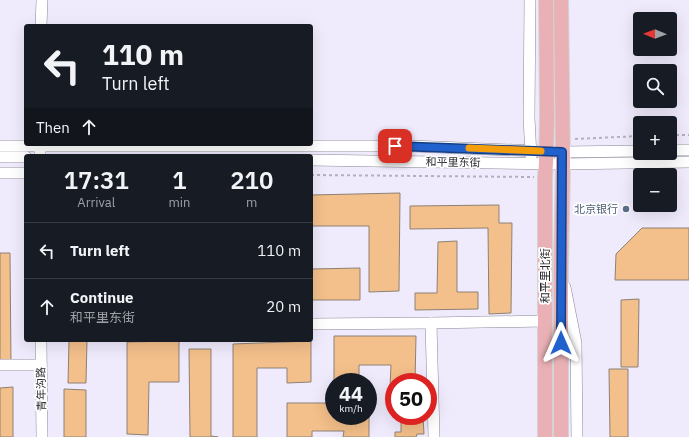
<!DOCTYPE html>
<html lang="en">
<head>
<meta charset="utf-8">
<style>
	:root { --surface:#171b24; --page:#242831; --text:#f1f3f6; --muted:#9ea1a6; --line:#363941 }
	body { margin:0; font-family:"IBM Plex Sans","Noto Sans SC",sans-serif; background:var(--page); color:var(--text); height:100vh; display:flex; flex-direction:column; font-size:15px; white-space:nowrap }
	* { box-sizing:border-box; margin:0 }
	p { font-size:13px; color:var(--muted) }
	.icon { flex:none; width:22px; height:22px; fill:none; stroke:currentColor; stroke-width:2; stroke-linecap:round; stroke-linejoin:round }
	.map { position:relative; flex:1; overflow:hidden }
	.drawer { position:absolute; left:24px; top:154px; width:289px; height:188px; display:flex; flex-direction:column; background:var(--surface); border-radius:4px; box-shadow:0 4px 16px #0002 }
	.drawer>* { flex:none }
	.guide { position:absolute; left:24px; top:24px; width:289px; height:122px; border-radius:4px; box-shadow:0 4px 16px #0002; background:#171b24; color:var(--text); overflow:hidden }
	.needle { width:26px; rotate:271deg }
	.controls { position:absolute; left:633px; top:12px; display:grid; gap:8px }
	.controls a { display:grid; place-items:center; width:44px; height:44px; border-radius:4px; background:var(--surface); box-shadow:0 4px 16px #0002; font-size:20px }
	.speed { position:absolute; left:325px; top:373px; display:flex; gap:8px; font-size:20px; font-weight:700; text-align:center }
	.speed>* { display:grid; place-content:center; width:52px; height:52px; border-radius:50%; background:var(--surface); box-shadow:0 4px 16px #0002; line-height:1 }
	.speed small { font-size:10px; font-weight:400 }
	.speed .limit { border:6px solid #d22; background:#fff; color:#111 }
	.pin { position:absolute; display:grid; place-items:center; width:34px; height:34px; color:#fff; margin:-17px; border-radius:8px; box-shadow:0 2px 6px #0006 }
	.me { position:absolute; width:44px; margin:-22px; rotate:0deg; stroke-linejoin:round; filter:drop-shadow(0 0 3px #0008) }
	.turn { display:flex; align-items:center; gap:14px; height:84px; padding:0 12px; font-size:18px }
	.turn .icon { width:52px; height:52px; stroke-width:2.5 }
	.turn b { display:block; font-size:28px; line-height:34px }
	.then { display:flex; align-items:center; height:38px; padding:0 12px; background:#0003; gap:8px; font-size:15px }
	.eta { display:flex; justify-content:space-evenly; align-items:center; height:68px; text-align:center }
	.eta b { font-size:24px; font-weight:600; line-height:28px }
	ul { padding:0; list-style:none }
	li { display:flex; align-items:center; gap:12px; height:56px; padding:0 12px; border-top:1px solid var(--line) }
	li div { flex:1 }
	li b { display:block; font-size:15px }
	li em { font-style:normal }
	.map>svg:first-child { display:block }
	.building { fill:#f3bf8a; stroke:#8e8174 }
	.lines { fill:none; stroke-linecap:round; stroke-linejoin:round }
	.minor-casing { stroke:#8c8899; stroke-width:12 }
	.major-casing { stroke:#d4d4d5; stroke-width:16 }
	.path { stroke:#b3b0be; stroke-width:2; stroke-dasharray:3 3; stroke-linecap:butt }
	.minor { stroke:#fff; stroke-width:11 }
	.major { stroke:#e9b1b5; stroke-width:14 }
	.route-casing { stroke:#153f85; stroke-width:10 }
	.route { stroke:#2161cd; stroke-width:7 }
	.slow { stroke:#f59e0b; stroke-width:7 }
	.service-dot { fill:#5c6f8a; stroke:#fff; stroke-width:1.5 }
	.labels { text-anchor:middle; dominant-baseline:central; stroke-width:3.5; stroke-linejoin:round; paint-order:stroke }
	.street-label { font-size:11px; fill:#2a292f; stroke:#fff }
	.service-label { font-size:11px; fill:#4e5e75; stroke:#fff; text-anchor:end }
</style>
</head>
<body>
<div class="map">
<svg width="689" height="437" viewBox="0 0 689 437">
	<rect width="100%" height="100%" fill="#efebfd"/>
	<!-- building -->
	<g class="building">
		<path d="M 400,193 L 399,291 L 369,292 L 369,226 L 311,226 L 311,195 Z"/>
		<path d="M 499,205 L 499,223 L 512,223 L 511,313 L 489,314 L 488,228 L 410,229 L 410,206 Z"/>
		<path d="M 642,228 L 689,228 L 689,280 L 615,280 L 616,254 Z"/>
		<path d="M 457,241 L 457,292 L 478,292 L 478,309 L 415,310 L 415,293 L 437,293 L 438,242 Z"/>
		<path d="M 0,253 L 10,253 L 11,364 L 0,364 Z"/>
		<path d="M 360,268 L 360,300 L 311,300 L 311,269 Z"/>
		<path d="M 639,299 L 638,367 L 621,367 L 621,300 Z"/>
		<path d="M 334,336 L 416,336 L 415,382 L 394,382 L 394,388 L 390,388 L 391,365 L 359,365 L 359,382 L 334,382 Z"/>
		<path d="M 69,340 L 87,340 L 86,383 L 68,383 Z"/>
		<path d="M 179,341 L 179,382 L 149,382 L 148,435 L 127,434 L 127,342 Z"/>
		<path d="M 311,341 L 311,382 L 287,383 L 287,368 L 257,368 L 257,437 L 233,437 L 233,344 Z"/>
		<path d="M 189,349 L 211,349 L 211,436 L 218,437 L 190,437 Z"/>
		<path d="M 609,369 L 628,369 L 628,437 L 610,437 Z"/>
		<path d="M 13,387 L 13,437 L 0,437 L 0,388 Z"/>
		<path d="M 64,389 L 86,390 L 86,437 L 64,437 Z"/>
		<path d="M 287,403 L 334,403 L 334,416 L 368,416 L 368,403 L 369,403 L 369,437 L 343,437 L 344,431 L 312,431 L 312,437 L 287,437 Z"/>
		<path d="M 401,416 L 423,416 L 424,434 L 417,434 L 416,437 L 395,437 L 395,432 L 401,432 Z"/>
	</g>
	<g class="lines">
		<!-- minor casing -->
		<g class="minor-casing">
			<g id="minor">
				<path d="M 530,0 L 529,117 L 531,157"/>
				<path d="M 41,26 L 42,0"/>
				<path d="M 0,146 L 411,146 L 563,152 L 640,151"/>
				<path d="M 670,150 L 689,150"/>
				<path d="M 40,156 L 40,144"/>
				<path d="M 0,157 L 26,157"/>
				<path d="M 311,160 L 563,164 L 689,162"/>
				<path d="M 0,173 L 26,173"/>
				<path d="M 565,287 L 576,343 L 577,437"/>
				<path d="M 431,323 L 434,437"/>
				<path d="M 311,324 L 431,323 L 544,321"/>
				<path d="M 41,340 L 42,437"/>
				<path d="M 0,365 L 41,365"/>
			</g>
		</g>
		<!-- major casing -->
		<g class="major-casing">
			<g id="major">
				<path d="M 561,0 L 563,164 L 561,264 L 561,437"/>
				<path d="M 545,437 L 545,177 L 546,163 L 547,117 L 546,0"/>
			</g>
		</g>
		<!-- path -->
		<g class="path">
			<path d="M 670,135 L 689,135"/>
			<path d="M 575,139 L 640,136"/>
			<path d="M 311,175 L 534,177"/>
		</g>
		<!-- minor -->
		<use href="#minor" class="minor"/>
		<!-- major -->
		<use href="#major" class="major"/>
	</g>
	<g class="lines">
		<!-- route casing -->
		<g class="route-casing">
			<path id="route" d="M 395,146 L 562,152 L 561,343"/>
		</g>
		<!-- route -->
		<use href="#route" class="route"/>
		<!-- slow -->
		<path class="slow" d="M 469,148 L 541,151"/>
	</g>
	<!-- markers -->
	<circle class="service-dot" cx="626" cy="209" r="4"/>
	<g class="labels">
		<!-- street labels -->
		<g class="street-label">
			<text transform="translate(453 162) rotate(1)">和平里东街</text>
			<text transform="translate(545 276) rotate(-90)">和平里北街</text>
			<text transform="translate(41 389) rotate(-91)">青年沟路</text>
		</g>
		<!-- service labels -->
		<g class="service-label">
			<text x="618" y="209">北京银行</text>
		</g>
	</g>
</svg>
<div class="controls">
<a><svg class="needle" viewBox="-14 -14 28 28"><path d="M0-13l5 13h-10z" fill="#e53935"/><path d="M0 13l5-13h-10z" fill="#9ea1a6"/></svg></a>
<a><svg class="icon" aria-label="search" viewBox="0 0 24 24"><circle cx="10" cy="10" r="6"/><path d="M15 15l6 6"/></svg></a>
<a>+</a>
<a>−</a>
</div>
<div class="speed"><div>44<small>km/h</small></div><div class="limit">50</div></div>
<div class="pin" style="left:395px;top:146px;background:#d93025"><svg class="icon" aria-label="arrive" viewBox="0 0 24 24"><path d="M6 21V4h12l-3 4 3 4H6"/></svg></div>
<svg class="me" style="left:561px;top:343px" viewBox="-20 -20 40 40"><path d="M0-17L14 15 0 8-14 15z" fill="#2161cd" stroke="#fff" stroke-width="4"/></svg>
<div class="guide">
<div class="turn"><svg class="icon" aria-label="left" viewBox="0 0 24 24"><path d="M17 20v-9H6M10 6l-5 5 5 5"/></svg><div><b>110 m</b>Turn left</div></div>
<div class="then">Then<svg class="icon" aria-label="ahead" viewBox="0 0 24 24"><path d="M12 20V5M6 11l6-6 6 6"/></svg></div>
</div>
<section class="drawer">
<div class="eta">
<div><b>17:31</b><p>Arrival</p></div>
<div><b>1</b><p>min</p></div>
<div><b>210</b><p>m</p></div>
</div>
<ul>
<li><svg class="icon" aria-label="left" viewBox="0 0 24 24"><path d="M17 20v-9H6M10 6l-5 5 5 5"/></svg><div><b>Turn left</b></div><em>110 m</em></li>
<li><svg class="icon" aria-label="ahead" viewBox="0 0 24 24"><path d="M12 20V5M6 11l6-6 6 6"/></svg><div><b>Continue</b><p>和平里东街</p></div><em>20 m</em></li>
</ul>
</section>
</div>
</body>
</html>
